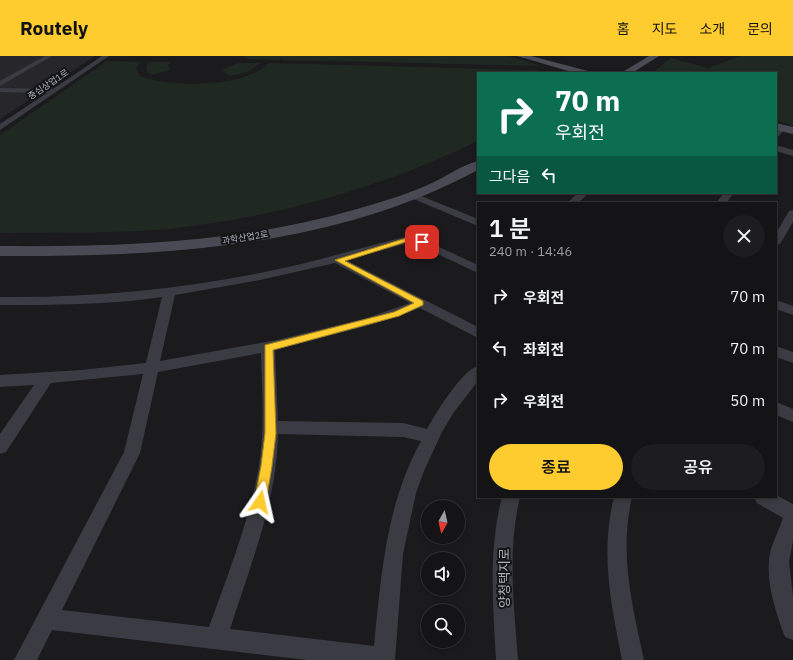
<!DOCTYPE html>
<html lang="ko">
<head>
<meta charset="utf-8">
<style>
	:root { --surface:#141416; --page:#1d1d1f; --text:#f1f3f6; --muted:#9d9ea1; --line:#333335; --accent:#ffcc30 }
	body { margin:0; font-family:"IBM Plex Sans","Noto Sans KR",sans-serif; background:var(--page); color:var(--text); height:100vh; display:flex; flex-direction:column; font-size:15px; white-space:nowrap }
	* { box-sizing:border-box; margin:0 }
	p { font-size:13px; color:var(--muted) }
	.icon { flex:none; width:22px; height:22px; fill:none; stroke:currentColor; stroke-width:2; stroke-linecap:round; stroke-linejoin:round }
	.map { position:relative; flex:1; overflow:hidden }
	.sheet { position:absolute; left:477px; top:146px; width:300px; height:296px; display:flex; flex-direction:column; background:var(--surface); border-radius:0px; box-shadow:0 2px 6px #0003,0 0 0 1px var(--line) }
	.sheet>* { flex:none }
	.guide { position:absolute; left:477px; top:16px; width:300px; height:122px; border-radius:0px; box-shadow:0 2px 6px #0003,0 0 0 1px var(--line); background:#0b6e4f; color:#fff; overflow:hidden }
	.needle { width:26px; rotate:188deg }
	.buttons { position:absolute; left:421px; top:444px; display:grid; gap:8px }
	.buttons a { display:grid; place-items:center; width:44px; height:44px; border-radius:50%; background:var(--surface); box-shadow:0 2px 6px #0003,0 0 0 1px var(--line); font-size:20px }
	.pin { position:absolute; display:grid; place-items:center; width:34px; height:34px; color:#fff; margin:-17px; border-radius:8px; box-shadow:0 2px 6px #0006 }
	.me { position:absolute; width:44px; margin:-22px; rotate:11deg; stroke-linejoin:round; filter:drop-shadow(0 0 3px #0008) }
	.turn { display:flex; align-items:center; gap:14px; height:84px; padding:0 12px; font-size:18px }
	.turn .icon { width:52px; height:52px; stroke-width:2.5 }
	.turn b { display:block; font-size:28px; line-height:34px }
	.then { display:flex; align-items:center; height:38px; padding:0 12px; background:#0003; gap:8px; font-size:15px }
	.round { display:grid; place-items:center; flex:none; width:42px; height:42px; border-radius:21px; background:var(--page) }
	.head { display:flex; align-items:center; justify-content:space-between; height:68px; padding:0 12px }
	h1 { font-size:24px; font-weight:600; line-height:30px }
	.action { display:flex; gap:8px; margin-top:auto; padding:8px 12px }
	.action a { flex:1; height:46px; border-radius:24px; background:var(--accent); color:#111; font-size:16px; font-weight:600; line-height:46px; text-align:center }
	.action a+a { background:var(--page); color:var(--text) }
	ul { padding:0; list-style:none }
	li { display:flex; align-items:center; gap:12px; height:52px; padding:0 12px }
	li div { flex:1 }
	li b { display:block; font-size:15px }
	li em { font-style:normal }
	header { display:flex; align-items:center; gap:24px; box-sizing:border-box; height:56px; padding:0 20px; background:var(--accent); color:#111 }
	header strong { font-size:19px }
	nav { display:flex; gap:22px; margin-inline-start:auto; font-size:14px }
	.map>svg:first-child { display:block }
	.built { fill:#27262a }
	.green { fill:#1f2922 }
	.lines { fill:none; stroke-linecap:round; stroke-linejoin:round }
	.street { fill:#3b3b43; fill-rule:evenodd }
	.secondary { fill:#494a53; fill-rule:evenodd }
	.route { fill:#ffcc30; stroke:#a6851f }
	.labels { text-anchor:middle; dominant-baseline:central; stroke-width:4; stroke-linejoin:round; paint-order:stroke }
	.far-street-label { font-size:9px; fill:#acb0be; stroke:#151518 }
	.near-street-label { font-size:13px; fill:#acb0be; stroke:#151518 }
</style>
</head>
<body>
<header>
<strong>Routely</strong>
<nav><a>홈</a><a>지도</a><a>소개</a><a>문의</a></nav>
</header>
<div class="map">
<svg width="793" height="604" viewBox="0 0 793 604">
	<rect width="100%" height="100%" fill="#1b1a1d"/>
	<!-- built -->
	<path class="built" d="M 0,0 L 95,0 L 0,63 Z"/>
	<!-- green -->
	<g class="green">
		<path d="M 241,0 L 509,0 L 542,10 L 331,5 L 332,4 L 329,5 L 281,4 L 283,2 L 278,4 L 246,3 L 247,1 Z"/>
		<path d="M 741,0 L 793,0 L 793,70 L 776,64 L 776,17 L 652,17 L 671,2 L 708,12 Z"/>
		<path d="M 107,5 L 141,6 L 136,12 L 140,20 C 169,32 246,32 269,7 L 531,14 L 537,14 L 538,17 L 478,17 L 478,85 C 381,132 274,162 167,173 C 112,178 55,176 0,177 L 0,79 Z"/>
		<path d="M 149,6 L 170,6 L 168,9 L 170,14 L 151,19 L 147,15 L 146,10 Z"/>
		<path d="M 238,7 L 261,7 L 247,16 L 230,20 L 222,14 Z"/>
	</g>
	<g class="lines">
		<!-- street -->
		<g class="street">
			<path d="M 45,0 L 52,0 L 0,30 L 0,25 Z"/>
			<path d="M 102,0 L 109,0 L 0,74 L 0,68 L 47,37 L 0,36 L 0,32 L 53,33 Z"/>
			<path d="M 779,69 L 786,71 L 779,80 L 776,80 L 776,73 Z"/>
			<path d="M 776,89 L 793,94 L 793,100 L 776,95 Z"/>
			<path d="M 414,137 L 478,163 L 478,170 L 411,142 L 409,140 L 411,138 Z"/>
			<path d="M 578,137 L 589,137 L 578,147 L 567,147 Z"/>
			<path d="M 724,137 L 734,137 L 726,147 L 716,147 Z"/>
			<path d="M 793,154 L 793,166 L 780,188 L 776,189 L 776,177 L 789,155 Z"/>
			<path d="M 413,179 L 478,209 L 478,217 L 412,186 L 346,204 L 478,271 L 478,282 L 420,252 L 374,268 L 275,294 L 278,365 L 403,367 L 427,373 C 435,358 462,314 478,310 L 478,325 L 454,356 L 442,376 L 424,415 L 416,437 L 403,498 L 395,604 L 307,604 L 52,574 L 37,604 L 14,604 L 124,396 L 143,318 L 51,327 L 6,396 L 0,398 L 0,378 L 34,329 L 0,331 L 0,319 L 81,314 L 146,307 L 162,241 C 108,249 54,249 0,249 L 0,241 C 88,242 174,234 260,217 C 312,207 362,191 413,179 ZM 335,207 L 410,247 L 367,262 L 277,284 L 160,305 L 175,239 L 260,224 ZM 261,297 C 262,335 265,373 259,410 C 249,466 228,518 209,571 L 62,554 L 140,397 L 158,316 ZM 278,378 L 403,381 L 421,385 C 386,449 381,519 374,590 L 230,573 C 250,510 277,445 278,378 Z"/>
			<path d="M 776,244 L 793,250 L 793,259 L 776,253 Z"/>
			<path d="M 776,290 L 793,296 L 793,307 L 776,301 Z"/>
			<path d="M 776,346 L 793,353 L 793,366 L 776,359 Z"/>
			<path d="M 776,439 L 793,448 L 793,485 L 789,506 L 793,540 L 793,584 L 785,581 C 775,555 765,524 770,497 C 773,485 779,474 783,462 L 757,447 L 754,441 L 776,441 Z"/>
			<path d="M 502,441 L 520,441 C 507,495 514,549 518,604 L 496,604 C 493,549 488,495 502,441 Z"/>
			<path d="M 614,441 L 632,441 C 619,498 632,548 644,604 L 622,604 C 611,548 600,498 614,441 Z"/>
		</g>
		<!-- secondary -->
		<g class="secondary">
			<path d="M 517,0 L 531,0 L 588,15 L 590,17 L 575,17 Z"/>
			<path d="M 649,0 L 659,0 L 632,17 L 621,17 Z"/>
			<path d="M 776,67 L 793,71 L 793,78 L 776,74 Z"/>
			<path d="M 478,105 L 478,114 C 333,192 162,201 0,200 L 0,190 C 120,191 241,187 357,153 C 382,146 408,138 432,127 C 447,120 462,109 478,105 Z"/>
		</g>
	</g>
	<!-- route -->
	<path class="route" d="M 413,180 L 425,186 L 422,188 L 412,184 L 345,205 L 423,245 L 423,249 L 399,260 L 273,294 L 276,377 L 272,410 L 266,446 L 264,449 L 260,451 L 256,449 L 254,446 L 261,410 L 265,377 L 265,289 L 394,256 L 414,247 L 335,204 Z"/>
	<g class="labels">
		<!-- far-street labels -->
		<g class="far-street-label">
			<text transform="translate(48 28) rotate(-34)">중심상업1로</text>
			<text transform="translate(245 181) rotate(-9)">과학산업2로</text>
		</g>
		<!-- near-street labels -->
		<g class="near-street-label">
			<text transform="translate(504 522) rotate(-90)">양청택지로</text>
		</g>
	</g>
</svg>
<div class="buttons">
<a><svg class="needle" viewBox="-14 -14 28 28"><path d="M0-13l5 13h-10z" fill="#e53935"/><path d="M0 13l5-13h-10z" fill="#9d9ea1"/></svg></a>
<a><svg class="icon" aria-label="sound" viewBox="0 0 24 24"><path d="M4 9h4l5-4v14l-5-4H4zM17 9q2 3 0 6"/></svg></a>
<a><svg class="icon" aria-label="search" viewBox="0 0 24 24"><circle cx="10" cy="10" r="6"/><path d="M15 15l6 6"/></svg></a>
</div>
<div class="pin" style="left:422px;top:186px;background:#d93025"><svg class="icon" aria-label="arrive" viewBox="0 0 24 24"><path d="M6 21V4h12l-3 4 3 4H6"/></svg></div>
<svg class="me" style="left:260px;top:446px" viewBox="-20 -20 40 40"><path d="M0-17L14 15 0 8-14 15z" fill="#ffcc30" stroke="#fff" stroke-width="4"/></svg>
<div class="guide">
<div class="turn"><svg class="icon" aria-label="right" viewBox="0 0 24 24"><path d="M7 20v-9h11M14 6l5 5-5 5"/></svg><div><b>70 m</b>우회전</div></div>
<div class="then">그다음<svg class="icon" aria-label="left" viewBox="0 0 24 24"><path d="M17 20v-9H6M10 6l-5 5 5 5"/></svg></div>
</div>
<section class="sheet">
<div class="head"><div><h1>1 분</h1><p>240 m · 14:46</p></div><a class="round"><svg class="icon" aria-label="close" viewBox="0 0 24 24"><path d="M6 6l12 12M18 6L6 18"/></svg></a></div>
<ul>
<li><svg class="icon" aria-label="right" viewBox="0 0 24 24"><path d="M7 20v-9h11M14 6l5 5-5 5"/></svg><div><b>우회전</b></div><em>70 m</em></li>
<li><svg class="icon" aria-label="left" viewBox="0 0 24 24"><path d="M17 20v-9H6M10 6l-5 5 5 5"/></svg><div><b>좌회전</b></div><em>70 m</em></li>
<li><svg class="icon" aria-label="right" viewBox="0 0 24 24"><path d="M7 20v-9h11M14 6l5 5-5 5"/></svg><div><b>우회전</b></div><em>50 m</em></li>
</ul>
<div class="action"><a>종료</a><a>공유</a></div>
</section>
</div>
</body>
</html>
